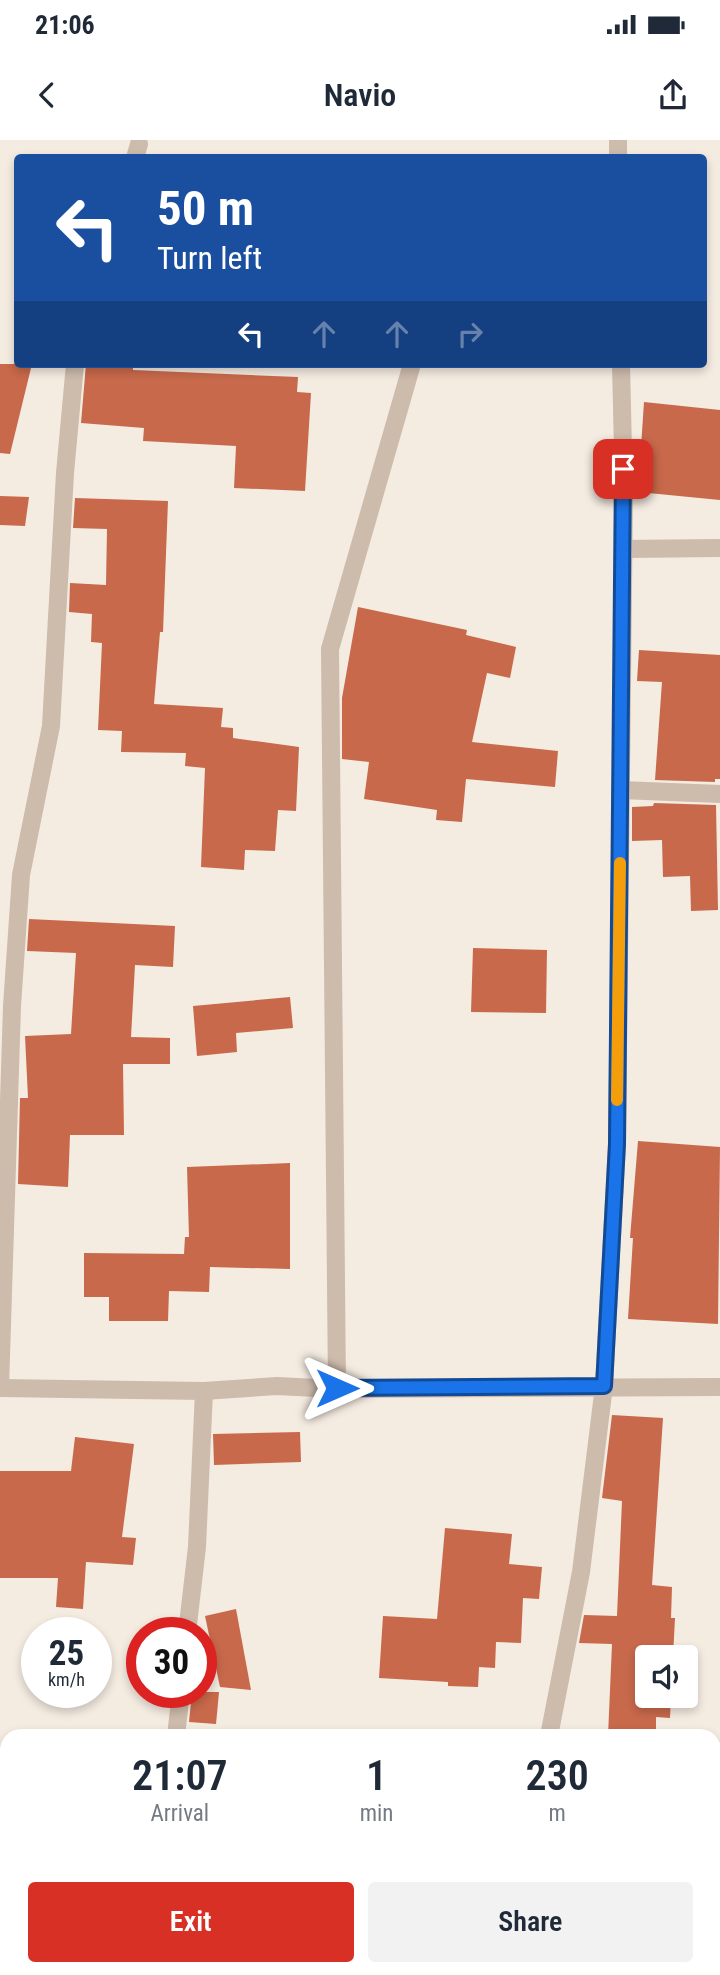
<!DOCTYPE html>
<html lang="en">
<head>
<meta charset="utf-8">
<style>
	:root { --surface:#fff; --page:#f2f2f3; --text:#1f2937; --muted:#747a83; --accent:#d93025 }
	body { margin:0; font-family:"Roboto Condensed",sans-serif; background:var(--page); color:var(--text); height:100vh; display:flex; flex-direction:column; font-size:26px; white-space:nowrap }
	* { box-sizing:border-box; margin:0 }
	p { font-size:23px; color:var(--muted) }
	.icon { flex:none; width:38px; height:38px; fill:none; stroke:currentColor; stroke-width:2; stroke-linecap:round; stroke-linejoin:round }
	.map { position:relative; flex:1; overflow:hidden }
	.side { position:absolute; left:0px; top:1589px; width:721px; height:247px; display:flex; flex-direction:column; background:var(--surface); border-radius:21px 21px 0 0; box-shadow:0 4px 10px #0003 }
	.side>* { flex:none }
	.guide { position:absolute; left:14px; top:14px; width:693px; height:214px; border-radius:7px; box-shadow:0 4px 10px #0003; background:#1a4fa0; color:#fff; overflow:hidden }
	.controls { position:absolute; left:635px; top:1505px; display:grid; gap:14px }
	.controls a { display:grid; place-items:center; width:63px; height:63px; border-radius:7px; background:var(--surface); box-shadow:0 4px 10px #0003; font-size:35px }
	.speed { position:absolute; left:21px; top:1477px; display:flex; gap:14px; font-size:35px; font-weight:700; text-align:center }
	.speed>* { display:grid; place-content:center; width:91px; height:91px; border-radius:50%; background:var(--surface); box-shadow:0 4px 10px #0003; line-height:1 }
	.speed small { font-size:18px; font-weight:400 }
	.speed .limit { border:10px solid #d22; background:#fff; color:#111 }
	.pin { position:absolute; display:grid; place-items:center; width:60px; height:60px; color:#fff; margin:-30px; border-radius:14px; box-shadow:0 4px 10px #0006 }
	.me { position:absolute; width:77px; margin:-38px; rotate:90deg; stroke-linejoin:round; filter:drop-shadow(0 0 5px #0008) }
	.turn { display:flex; align-items:center; gap:24px; height:147px; padding:0 28px; font-size:32px }
	.turn .icon { width:91px; height:91px; stroke-width:2.5 }
	.turn b { display:block; font-size:49px; line-height:60px }
	.lanes { display:flex; align-items:center; height:66px; padding:0 28px; background:#0003; justify-content:center; gap:35px; direction:ltr }
	.lanes .off { opacity:.35 }
	.eta { display:flex; justify-content:space-evenly; align-items:center; height:119px; text-align:center }
	.eta b { font-size:42px; font-weight:600; line-height:49px }
	.cta { display:flex; gap:14px; margin-top:auto; padding:14px 28px }
	.cta a { flex:1; height:80px; border-radius:7px; background:var(--accent); color:#fff; font-size:28px; font-weight:600; line-height:80px; text-align:center }
	.cta a+a { background:var(--page); color:var(--text) }
	.status { display:flex; justify-content:space-between; align-items:center; height:49px; padding:0 35px; background:var(--surface); direction:ltr }
	.status svg { height:19px; fill:currentColor }
	header { display:flex; justify-content:space-between; align-items:center; height:91px; padding:0 28px; background:var(--surface); font-size:32px; font-weight:600 }
	.map>svg:first-child { display:block }
	.building { fill:#c8694b }
	.lines { fill:none; stroke-linecap:round; stroke-linejoin:round }
	.minor { stroke:#cdbbac; stroke-width:18 }
	.route-casing { stroke:#114b97; stroke-width:18 }
	.route { stroke:#1a73e8; stroke-width:12 }
	.slow { stroke:#f59e0b; stroke-width:12 }
</style>
</head>
<body>
<div class="status"><b>21:06</b><svg viewBox="0 0 49 12"><path d="M0 12V9h3v3zM5 12V6h3v6zM10 12V3h3v9zM15 12V0h3v12zM26 1h20v11H26zM47 4h2v5h-2z"/></svg></div>
<header><svg class="icon" aria-label="back" viewBox="0 0 24 24"><path d="M15 5l-7 7 7 7"/></svg>Navio<svg class="icon" aria-label="share" viewBox="0 0 24 24"><path d="M12 15V3M7 8l5-5 5 5M5 13v7h14v-7"/></svg></header>
<div class="map">
<svg width="720" height="1835" viewBox="0 0 720 1835">
	<rect width="100%" height="100%" fill="#f4ebe1"/>
	<!-- building -->
	<g class="building">
		<path d="M 0,224 L 32,224 L 10,314 L 0,313 Z"/>
		<path d="M 86,224 L 133,224 L 133,230 L 298,237 L 297,252 L 311,253 L 305,351 L 234,348 L 236,306 L 143,301 L 144,288 L 81,283 Z"/>
		<path d="M 644,262 L 720,270 L 720,360 L 638,352 Z"/>
		<path d="M 0,356 L 29,357 L 25,386 L 0,385 Z"/>
		<path d="M 75,358 L 168,361 L 163,492 L 160,492 L 154,564 L 223,568 L 221,587 L 233,588 L 233,598 L 299,607 L 296,671 L 278,670 L 275,711 L 245,710 L 244,730 L 201,727 L 205,628 L 185,626 L 186,613 L 121,612 L 122,591 L 98,590 L 102,503 L 91,502 L 92,474 L 69,472 L 70,443 L 106,445 L 107,389 L 73,388 Z"/>
		<path d="M 358,467 L 467,490 L 466,495 L 516,507 L 510,538 L 487,533 L 472,602 L 558,611 L 555,647 L 466,639 L 462,682 L 436,680 L 437,670 L 364,659 L 369,622 L 342,619 L 342,558 Z"/>
		<path d="M 639,510 L 720,515 L 720,639 L 715,639 L 715,642 L 655,640 L 662,542 L 637,541 Z"/>
		<path d="M 654,663 L 716,665 L 718,770 L 691,771 L 690,736 L 663,737 L 662,700 L 632,701 L 632,667 L 653,666 Z"/>
		<path d="M 29,779 L 175,786 L 173,827 L 135,825 L 131,897 L 170,898 L 170,924 L 123,924 L 124,995 L 70,995 L 68,1047 L 18,1044 L 20,958 L 28,958 L 25,896 L 71,894 L 76,813 L 27,811 Z"/>
		<path d="M 473,808 L 547,810 L 546,873 L 471,872 Z"/>
		<path d="M 290,857 L 293,888 L 236,893 L 237,912 L 197,916 L 193,866 Z"/>
		<path d="M 638,1001 L 720,1007 L 718,1184 L 628,1179 L 633,1098 L 630,1098 Z"/>
		<path d="M 290,1023 L 290,1129 L 210,1127 L 209,1152 L 169,1151 L 168,1181 L 109,1181 L 109,1157 L 84,1157 L 84,1113 L 184,1114 L 185,1097 L 189,1097 L 187,1027 Z"/>
		<path d="M 612,1275 L 663,1278 L 652,1445 L 672,1447 L 671,1478 L 675,1478 L 673,1517 L 648,1517 L 648,1556 L 671,1556 L 670,1578 L 656,1577 L 656,1596 L 608,1596 L 612,1504 L 579,1503 L 584,1475 L 617,1476 L 622,1361 L 602,1358 Z"/>
		<path d="M 300,1292 L 301,1322 L 214,1325 L 213,1294 Z"/>
		<path d="M 75,1297 L 134,1304 L 122,1397 L 136,1398 L 133,1425 L 86,1422 L 83,1469 L 56,1467 L 58,1438 L 0,1438 L 0,1331 L 71,1331 Z"/>
		<path d="M 445,1388 L 512,1394 L 509,1424 L 542,1427 L 539,1459 L 523,1458 L 521,1503 L 496,1502 L 495,1528 L 479,1527 L 478,1547 L 448,1546 L 448,1542 L 379,1538 L 383,1476 L 437,1479 Z"/>
		<path d="M 236,1469 L 251,1550 L 220,1547 L 205,1476 Z"/>
		<path d="M 192,1552 L 219,1552 L 216,1584 L 189,1582 Z"/>
	</g>
	<g class="lines">
		<!-- minor -->
		<g class="minor">
			<path d="M 618,0 L 618,18"/>
			<path d="M 135,18 L 139,4"/>
			<path d="M 623,409 L 720,408"/>
			<path d="M 621,650 L 720,654"/>
			<path d="M 0,1248 L 12,866 L 21,735 L 51,586 L 65,333 L 75,224"/>
			<path d="M 0,1248 L 204,1251 L 277,1246 L 337,1249 L 720,1247"/>
			<path d="M 337,1249 L 330,509 L 412,224"/>
			<path d="M 187,1493 L 197,1407 L 204,1251"/>
			<path d="M 176,1596 L 181,1552"/>
			<path d="M 549,1596 L 581,1432 L 604,1246 L 617,1004 L 624,355 L 621,224"/>
			<path d="M 0,1777 L 7,1776"/>
			<path d="M 714,1820 L 720,1821"/>
			<path d="M 161,1835 L 161,1829"/>
			<path d="M 505,1835 L 505,1829"/>
		</g>
	</g>
	<g class="lines">
		<!-- route casing -->
		<g class="route-casing">
			<path id="route" d="M 337,1248 L 604,1246 L 617,1004 L 623,329"/>
		</g>
		<!-- route -->
		<use href="#route" class="route"/>
		<!-- slow -->
		<path class="slow" d="M 617,960 L 620,723"/>
	</g>
</svg>
<div class="controls">
<a><svg class="icon" aria-label="sound" viewBox="0 0 24 24"><path d="M4 9h4l5-4v14l-5-4H4zM17 9q2 3 0 6"/></svg></a>
</div>
<div class="speed"><div>25<small>km/h</small></div><div class="limit">30</div></div>
<div class="pin" style="left:623px;top:329px;background:#d93025"><svg class="icon" aria-label="arrive" viewBox="0 0 24 24"><path d="M6 21V4h12l-3 4 3 4H6"/></svg></div>
<svg class="me" style="left:337px;top:1248px" viewBox="-20 -20 40 40"><path d="M0-17L14 15 0 8-14 15z" fill="#1a73e8" stroke="#fff" stroke-width="4"/></svg>
<div class="guide">
<div class="turn"><svg class="icon" aria-label="left" viewBox="0 0 24 24"><path d="M17 20v-9H6M10 6l-5 5 5 5"/></svg><div><b>50 m</b>Turn left</div></div>
<div class="lanes"><svg class="icon" aria-label="left" viewBox="0 0 24 24"><path d="M17 20v-9H6M10 6l-5 5 5 5"/></svg><svg class="icon off" aria-label="ahead" viewBox="0 0 24 24"><path d="M12 20V5M6 11l6-6 6 6"/></svg><svg class="icon off" aria-label="ahead" viewBox="0 0 24 24"><path d="M12 20V5M6 11l6-6 6 6"/></svg><svg class="icon off" aria-label="right" viewBox="0 0 24 24"><path d="M7 20v-9h11M14 6l5 5-5 5"/></svg></div>
</div>
<section class="side">
<div class="eta">
<div><b>21:07</b><p>Arrival</p></div>
<div><b>1</b><p>min</p></div>
<div><b>230</b><p>m</p></div>
</div>
<div class="cta"><a>Exit</a><a>Share</a></div>
</section>
</div>
</body>
</html>
